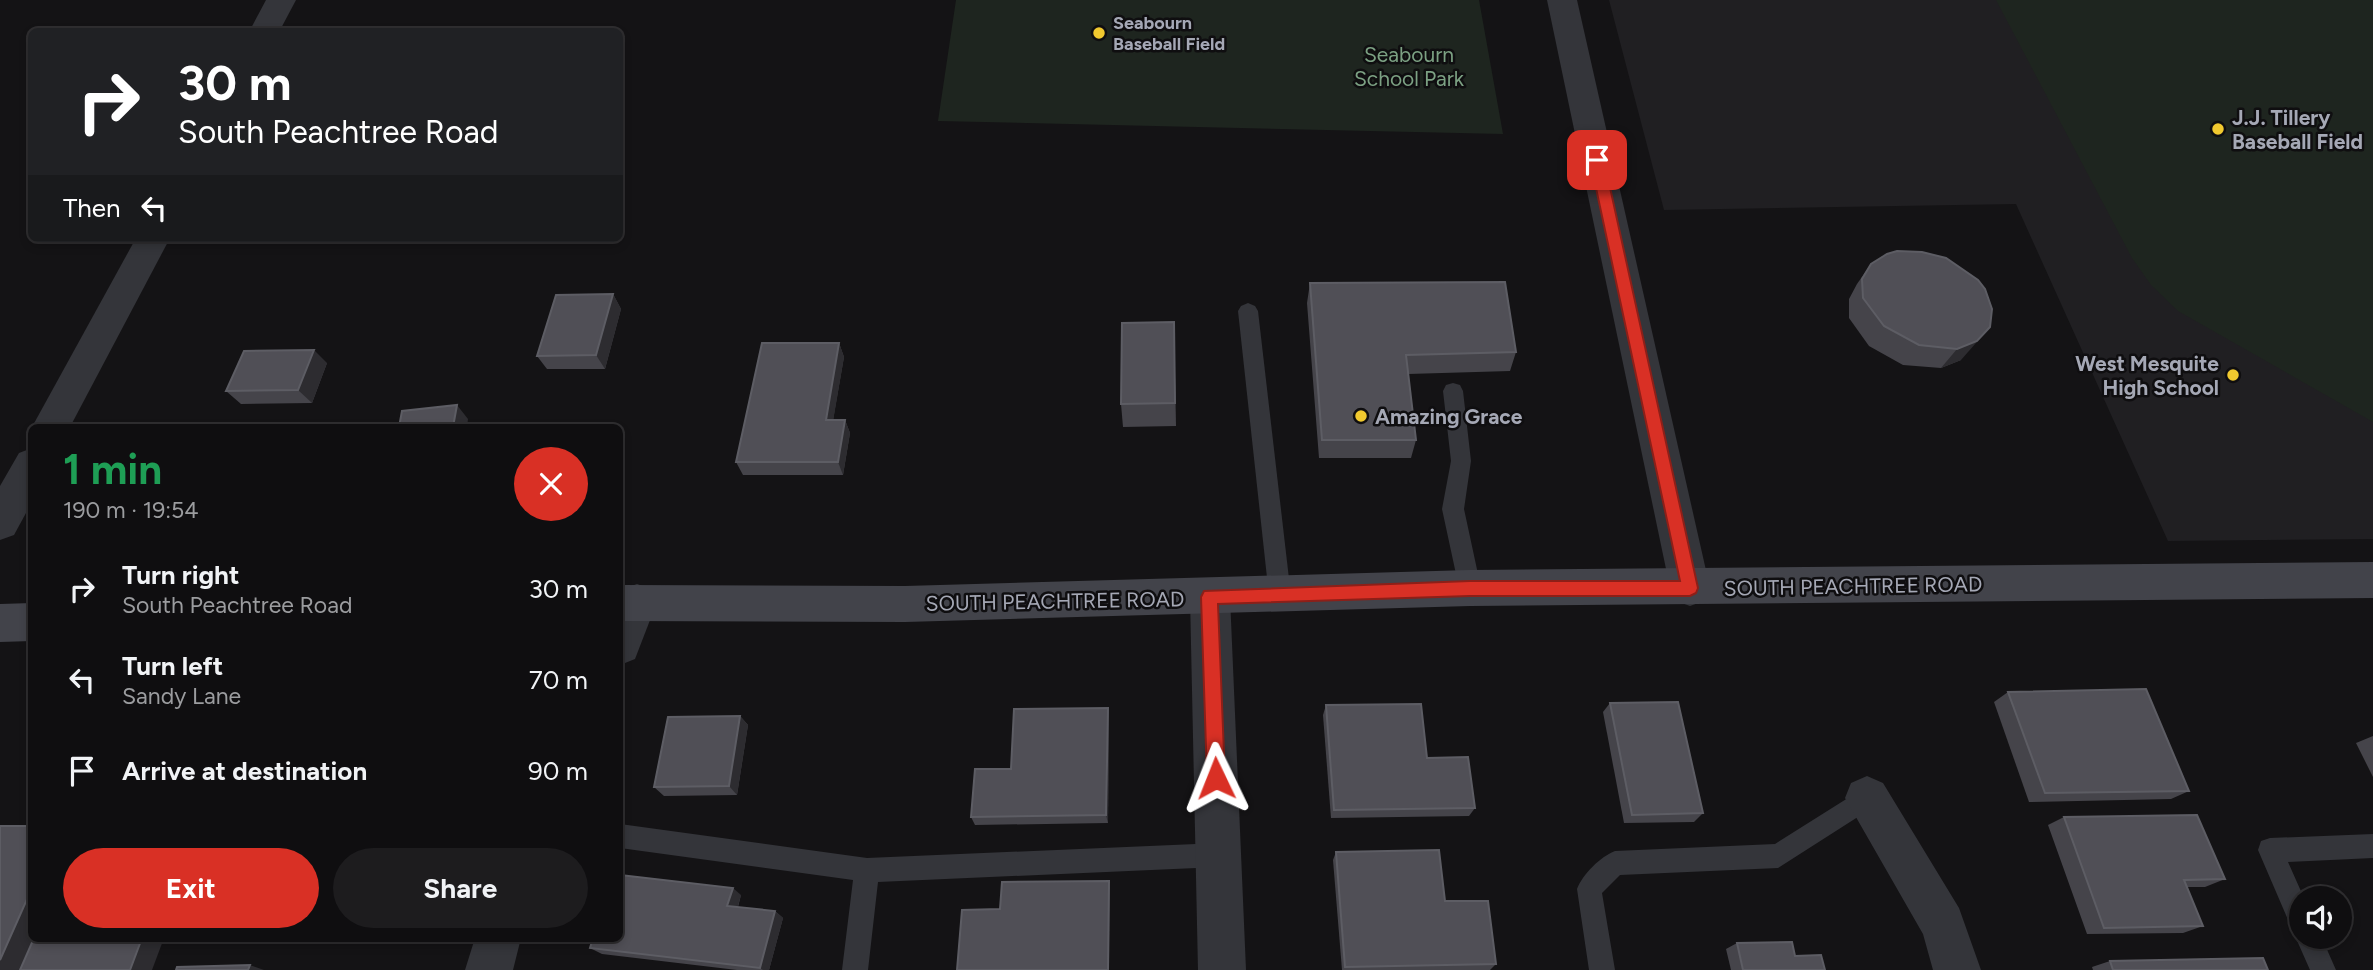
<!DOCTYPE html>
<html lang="en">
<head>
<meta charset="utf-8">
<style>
	:root { --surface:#0f0e10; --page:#1d1c1e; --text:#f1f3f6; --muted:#9b9c9f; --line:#2f2e30; --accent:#d93025 }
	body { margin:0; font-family:Figtree,sans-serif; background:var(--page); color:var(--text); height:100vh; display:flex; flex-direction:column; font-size:26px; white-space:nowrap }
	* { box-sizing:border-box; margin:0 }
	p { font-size:23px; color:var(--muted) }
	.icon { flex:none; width:38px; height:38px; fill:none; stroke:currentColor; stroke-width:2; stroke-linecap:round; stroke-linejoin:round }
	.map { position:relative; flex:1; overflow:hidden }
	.panel { position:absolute; left:28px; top:424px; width:595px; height:518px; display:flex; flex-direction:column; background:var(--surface); border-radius:10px; box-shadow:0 4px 10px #0003,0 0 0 2px var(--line) }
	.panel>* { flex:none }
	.hud { position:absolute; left:28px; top:28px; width:595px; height:214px; border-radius:10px; box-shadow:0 4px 10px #0003,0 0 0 2px var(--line); background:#202124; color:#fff; overflow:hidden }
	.tools { position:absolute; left:2289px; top:886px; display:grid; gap:14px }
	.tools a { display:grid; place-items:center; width:63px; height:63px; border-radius:50%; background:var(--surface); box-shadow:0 4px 10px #0003,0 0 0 2px var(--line); font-size:35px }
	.pin { position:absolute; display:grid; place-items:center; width:60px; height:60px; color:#fff; margin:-30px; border-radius:14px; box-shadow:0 4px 10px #0006 }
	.me { position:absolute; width:77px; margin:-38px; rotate:358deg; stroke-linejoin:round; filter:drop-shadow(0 0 5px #0008) }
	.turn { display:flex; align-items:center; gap:24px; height:147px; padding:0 35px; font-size:32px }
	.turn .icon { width:91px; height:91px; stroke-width:2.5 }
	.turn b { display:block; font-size:49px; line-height:60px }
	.then { display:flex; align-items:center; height:66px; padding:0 35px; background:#0003; gap:14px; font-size:26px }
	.round { display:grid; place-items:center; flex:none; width:74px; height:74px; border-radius:37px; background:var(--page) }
	.summary { display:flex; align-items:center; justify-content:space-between; height:119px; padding:0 35px }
	h1 { font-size:42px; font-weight:700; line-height:52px; color:#1e9e55 }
	.button { display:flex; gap:14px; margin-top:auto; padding:14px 35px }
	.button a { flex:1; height:80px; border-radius:42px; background:var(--accent); color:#fff; font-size:28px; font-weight:700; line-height:80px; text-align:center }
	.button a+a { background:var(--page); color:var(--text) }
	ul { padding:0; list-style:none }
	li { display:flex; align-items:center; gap:21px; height:91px; padding:0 35px }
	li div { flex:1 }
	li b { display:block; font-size:26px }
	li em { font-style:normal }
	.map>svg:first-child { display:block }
	.built { fill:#201f22 }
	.green { fill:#1e251f }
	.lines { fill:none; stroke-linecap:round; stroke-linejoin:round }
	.lane { fill:#34353a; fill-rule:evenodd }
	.street { fill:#34353a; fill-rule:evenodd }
	.secondary { fill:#42434a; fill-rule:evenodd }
	.wall { fill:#45444a }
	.shaded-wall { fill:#2d2c30 }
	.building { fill:#504f56; stroke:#5d5d64; stroke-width:2 }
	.route { fill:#d93025; stroke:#8d1f18; stroke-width:2 }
	.poi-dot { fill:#f1c92f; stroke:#0f0e10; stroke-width:2.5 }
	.labels { text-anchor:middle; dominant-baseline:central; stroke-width:5; stroke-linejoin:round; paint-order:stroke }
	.far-poi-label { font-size:18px; font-weight:bold; fill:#a5a8b5; stroke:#0f0e10; text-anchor:start }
	.park-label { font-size:21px; fill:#7ca183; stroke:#0f0e10 }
	.poi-label { font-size:21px; font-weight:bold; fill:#a5a8b5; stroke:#0f0e10; text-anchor:start }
	.street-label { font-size:21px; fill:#a5a8b5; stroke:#0f0e10 }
</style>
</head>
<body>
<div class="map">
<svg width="2373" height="970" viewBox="0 0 2373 970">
	<rect width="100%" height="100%" fill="#141315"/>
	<!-- built -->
	<path class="built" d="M 1609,0 L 2373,0 L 2373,539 L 2168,541 L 2016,204 L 1664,210 Z"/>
	<!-- green -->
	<g class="green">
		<path d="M 956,0 L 1479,0 L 1503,134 L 938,121 Z"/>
		<path d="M 1996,0 L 2373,0 L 2373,422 L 2178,311 L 2151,285 L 2132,258 Z"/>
	</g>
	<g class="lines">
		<!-- lane -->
		<g class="lane">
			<path d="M 1248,303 L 1255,306 L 1258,311 L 1291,596 L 1288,603 L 1280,606 L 1272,603 L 1269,596 L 1238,311 L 1241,306 Z"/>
			<path d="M 1453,383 L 1460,385 L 1463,391 L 1471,461 L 1464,509 L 1481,588 L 1478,595 L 1470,598 L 1462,595 L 1459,588 L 1442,509 L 1451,461 L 1443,391 L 1446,385 Z"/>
			<path d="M 1867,786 L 1875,790 L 1879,798 L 1875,806 L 1778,868 L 1620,875 L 1602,893 L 1615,970 L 1589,970 L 1577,889 C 1583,874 1600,857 1615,851 L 1775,844 Z"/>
			<path d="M 620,824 L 867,858 L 1219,843 L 1228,846 L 1231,855 L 1228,864 L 1219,867 L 878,882 L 868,970 L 842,970 L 853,880 L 620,848 Z"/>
			<path d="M 2373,834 L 2373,858 L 2288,862 L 2304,898 L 2301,898 L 2301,936 L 2321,936 L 2336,970 L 2310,970 L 2295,936 L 2297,931 L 2292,929 L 2258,850 L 2261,841 L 2270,838 Z"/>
		</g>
		<!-- street -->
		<g class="street">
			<path d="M 266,0 L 296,0 L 279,32 L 249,32 Z"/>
			<path d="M 1547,0 L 1577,0 L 1710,588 L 1704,601 L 1690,606 L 1676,601 L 1670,588 Z"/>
			<path d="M 136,238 L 170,238 L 70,427 L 32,427 Z"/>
			<path d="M 32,448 L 32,502 L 14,535 L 0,540 L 0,486 L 19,453 Z"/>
			<path d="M 1210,579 L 1224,584 L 1230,597 L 1246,970 L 1198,970 L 1190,597 L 1196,584 Z"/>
			<path d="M 637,584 L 651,589 L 657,602 L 635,659 L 620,665 L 620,596 L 623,589 Z"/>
			<path d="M 1867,776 L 1883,783 L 1959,908 L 1981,970 L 1933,970 L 1923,934 L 1845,798 L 1851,783 Z"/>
			<path d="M 475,938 L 521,938 L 513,970 L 465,970 Z"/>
		</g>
		<!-- secondary -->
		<g class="secondary">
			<path d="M 2373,562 L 2373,598 L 1470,606 L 905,622 L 620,621 L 620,585 L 905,586 L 1470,570 Z"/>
			<path d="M 32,603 L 32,641 L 0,642 L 0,604 Z"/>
		</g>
	</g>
	<!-- wall -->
	<g class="wall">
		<path d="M 1946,258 L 1961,360 L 1941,368 L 1903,365 L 1869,346 L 1849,318 L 1849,299 L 1857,284 L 1871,264 Z"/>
		<path d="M 1310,283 L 1516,352 L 1510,371 L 1408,374 L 1416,440 L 1411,458 L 1319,458 L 1307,303 Z"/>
		<path d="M 613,294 L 621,309 L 605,369 L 547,369 L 537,356 Z"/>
		<path d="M 1174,322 L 1176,426 L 1123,427 L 1121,404 Z"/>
		<path d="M 839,343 L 844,357 L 833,420 L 845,420 L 850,433 L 843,475 L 743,475 L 736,462 Z"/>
		<path d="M 327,363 L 312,403 L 241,404 L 226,391 Z"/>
		<path d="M 2008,692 L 2189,791 L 2171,799 L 2029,802 L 1994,702 Z"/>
		<path d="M 1610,703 L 1703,813 L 1694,822 L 1624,823 L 1603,712 Z"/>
		<path d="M 1326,705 L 1427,758 L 1475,808 L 1469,816 L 1331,818 L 1323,715 Z"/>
		<path d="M 1108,708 L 1109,718 L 1108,823 L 975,825 L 971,817 L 1011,769 Z"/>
		<path d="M 740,716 L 748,725 L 737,795 L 664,796 L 654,787 Z"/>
		<path d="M 2373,736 L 2373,777 L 2356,743 Z"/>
		<path d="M 2064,817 L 2225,879 L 2205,887 L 2187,887 L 2203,926 L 2183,933 L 2087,934 L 2048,825 Z"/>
		<path d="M 1336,852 L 1445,901 L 1496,964 L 1490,970 L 1342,970 L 1333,860 Z"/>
		<path d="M 741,895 L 738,907 L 775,911 L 783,918 L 769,970 L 737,970 L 602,954 L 590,948 Z"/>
		<path d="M 1737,943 L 1795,956 L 1825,970 L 1731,970 L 1726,949 Z"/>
		<path d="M 2110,961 L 2268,970 L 2093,970 L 2092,967 Z"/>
	</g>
	<!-- shaded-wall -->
	<g class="shaded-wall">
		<path d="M 613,294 L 621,309 L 605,369 L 596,355 Z"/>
		<path d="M 1990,327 L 1961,360 L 1941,368 L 1957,349 Z"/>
		<path d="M 839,343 L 844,357 L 831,433 L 826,420 Z"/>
		<path d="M 314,350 L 327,363 L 312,403 L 298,390 Z"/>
		<path d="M 457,405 L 468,419 L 467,427 L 453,427 Z"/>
		<path d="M 845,420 L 850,433 L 843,475 L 838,462 Z"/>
		<path d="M 1108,708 L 1109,718 L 1108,823 L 1106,815 Z"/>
		<path d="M 740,716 L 748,725 L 737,795 L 729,786 Z"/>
		<path d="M 1109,881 L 1110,888 L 1109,970 L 1108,970 Z"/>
		<path d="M 32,888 L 32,938 L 35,938 L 21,970 L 0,970 L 0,960 Z"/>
		<path d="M 733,888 L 741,895 L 736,913 L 727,906 Z"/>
		<path d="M 775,911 L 783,918 L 769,970 L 763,970 L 760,968 Z"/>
		<path d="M 142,938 L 164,938 L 152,970 L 130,970 Z"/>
		<path d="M 250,965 L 264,970 L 248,970 Z"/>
	</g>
	<!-- building -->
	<g class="building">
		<path d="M 1897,251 L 1922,252 L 1946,258 L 1978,280 L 1985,289 L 1992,309 L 1990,327 L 1977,341 L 1957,349 L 1919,345 L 1884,326 L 1863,298 L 1862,279 L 1871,264 L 1887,254 Z"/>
		<path d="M 1505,282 L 1516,352 L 1406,355 L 1416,440 L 1322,440 L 1310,283 Z"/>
		<path d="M 613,294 L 596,355 L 537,356 L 556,295 Z"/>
		<path d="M 1174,322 L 1175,403 L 1121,404 L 1122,323 Z"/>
		<path d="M 762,343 L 839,343 L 826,420 L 845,420 L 838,462 L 736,462 Z"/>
		<path d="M 314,350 L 298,390 L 226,391 L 244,351 Z"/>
		<path d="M 457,405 L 453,427 L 399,427 L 402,411 Z"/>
		<path d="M 2146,689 L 2189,791 L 2045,793 L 2008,692 Z"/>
		<path d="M 1678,702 L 1703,813 L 1632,815 L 1610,703 Z"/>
		<path d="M 1421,704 L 1427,758 L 1468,757 L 1475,808 L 1334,810 L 1326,705 Z"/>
		<path d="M 1108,708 L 1106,815 L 971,817 L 975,769 L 1011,769 L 1014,709 Z"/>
		<path d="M 740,716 L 729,786 L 654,787 L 668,717 Z"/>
		<path d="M 2197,815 L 2225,879 L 2184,880 L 2203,926 L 2104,928 L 2064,817 Z"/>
		<path d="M 0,826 L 32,826 L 32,888 L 0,960 Z"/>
		<path d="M 1439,850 L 1445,901 L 1488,901 L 1496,964 L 1345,967 L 1336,852 Z"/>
		<path d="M 620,875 L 733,888 L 727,906 L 775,911 L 760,968 L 590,948 L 593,938 L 620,938 Z"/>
		<path d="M 1109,881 L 1108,970 L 957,970 L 962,910 L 1000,909 L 1002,882 Z"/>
		<path d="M 34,938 L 142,938 L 130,970 L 20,970 Z"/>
		<path d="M 1792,942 L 1795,956 L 1821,955 L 1825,970 L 1743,970 L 1737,943 Z"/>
		<path d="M 2263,958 L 2268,970 L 2113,970 L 2110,961 Z"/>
		<path d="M 250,965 L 248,970 L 176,970 L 177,967 Z"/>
	</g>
	<!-- route -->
	<path class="route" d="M 1597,156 L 1604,160 L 1698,588 L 1696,593 L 1690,596 L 1470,596 L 1218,604 L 1225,778 L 1223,784 L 1216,786 L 1210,784 L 1207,778 L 1201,597 L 1204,591 L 1470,581 L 1680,581 L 1590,160 Z"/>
	<!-- markers -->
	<g class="poi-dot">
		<circle cx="1099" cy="33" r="7"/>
		<circle cx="2218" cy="129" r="7"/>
		<circle cx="2233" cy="375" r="7"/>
		<circle cx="1361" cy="416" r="7"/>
	</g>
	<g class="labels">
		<!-- far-poi labels -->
		<g class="far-poi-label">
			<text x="1113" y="23">Seabourn<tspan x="1113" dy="21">Baseball Field</tspan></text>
		</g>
		<!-- park labels -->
		<g class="park-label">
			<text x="1409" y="54">Seabourn<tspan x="1409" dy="24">School Park</tspan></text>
		</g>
		<!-- poi labels -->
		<g class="poi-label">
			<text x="2232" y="117">J.J. Tillery<tspan x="2232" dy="24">Baseball Field</tspan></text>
			<text x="2219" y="363" text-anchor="end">West Mesquite<tspan x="2219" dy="24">High School</tspan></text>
			<text x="1375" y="416">Amazing Grace</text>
		</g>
		<!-- street labels -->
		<g class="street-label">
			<text transform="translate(1853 586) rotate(-1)">SOUTH PEACHTREE ROAD</text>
			<text transform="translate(1055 601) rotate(-1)">SOUTH PEACHTREE ROAD</text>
		</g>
	</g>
</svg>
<div class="tools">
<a><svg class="icon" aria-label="sound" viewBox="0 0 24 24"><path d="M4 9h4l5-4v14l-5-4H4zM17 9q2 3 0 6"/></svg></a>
</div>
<div class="pin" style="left:1597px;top:160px;background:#d93025"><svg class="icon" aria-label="arrive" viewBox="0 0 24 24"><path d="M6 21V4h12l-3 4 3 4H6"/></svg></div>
<svg class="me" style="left:1216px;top:778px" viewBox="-20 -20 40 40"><path d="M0-17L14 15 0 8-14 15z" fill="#d93025" stroke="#fff" stroke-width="4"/></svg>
<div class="hud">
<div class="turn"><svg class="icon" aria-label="right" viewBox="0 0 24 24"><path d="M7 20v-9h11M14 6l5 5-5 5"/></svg><div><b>30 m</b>South Peachtree Road</div></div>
<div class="then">Then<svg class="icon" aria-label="left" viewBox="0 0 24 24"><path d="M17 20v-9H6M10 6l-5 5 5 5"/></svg></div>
</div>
<section class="panel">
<div class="summary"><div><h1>1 min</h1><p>190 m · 19:54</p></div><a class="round" style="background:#d93025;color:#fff"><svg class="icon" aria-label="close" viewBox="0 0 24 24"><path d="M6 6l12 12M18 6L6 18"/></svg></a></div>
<ul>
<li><svg class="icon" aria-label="right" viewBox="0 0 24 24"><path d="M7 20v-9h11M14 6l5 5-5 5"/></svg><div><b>Turn right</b><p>South Peachtree Road</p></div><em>30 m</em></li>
<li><svg class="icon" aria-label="left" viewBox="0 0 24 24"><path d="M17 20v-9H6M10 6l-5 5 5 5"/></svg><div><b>Turn left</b><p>Sandy Lane</p></div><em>70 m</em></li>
<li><svg class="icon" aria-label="arrive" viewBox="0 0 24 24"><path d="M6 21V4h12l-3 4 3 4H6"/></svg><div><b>Arrive at destination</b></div><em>90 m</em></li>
</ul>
<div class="button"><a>Exit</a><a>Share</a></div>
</section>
</div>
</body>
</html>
